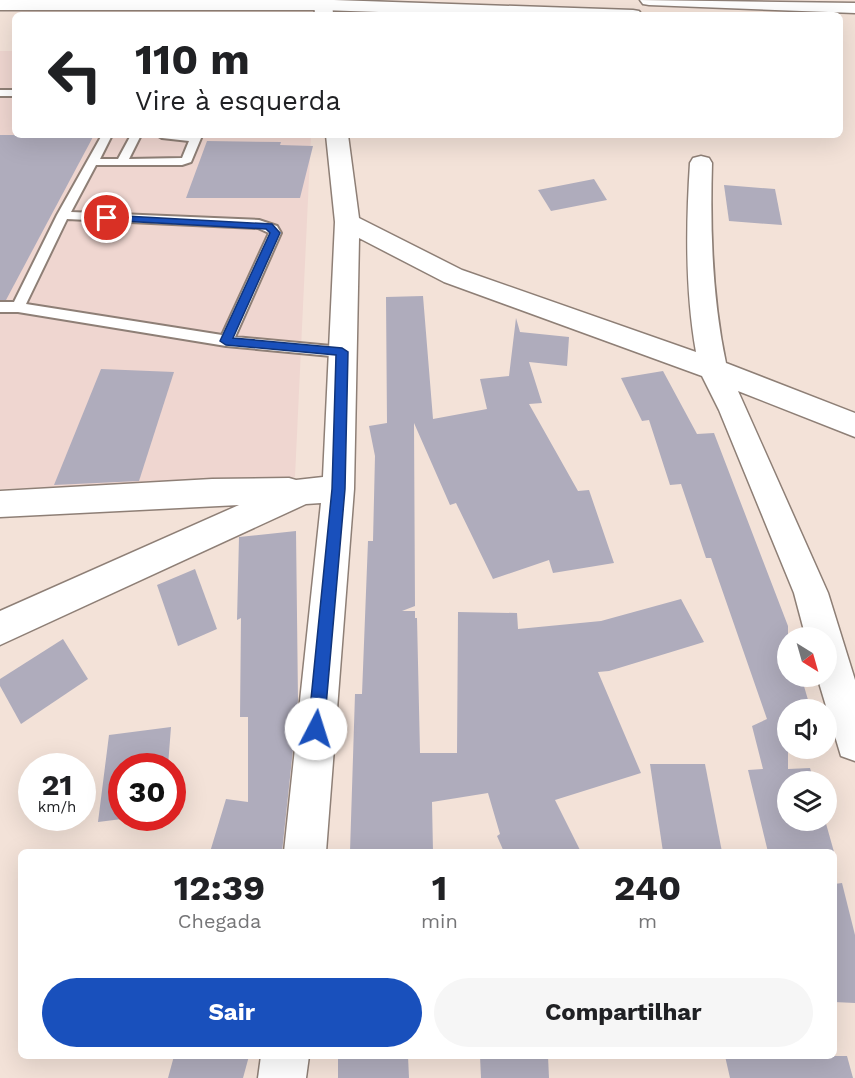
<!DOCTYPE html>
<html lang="pt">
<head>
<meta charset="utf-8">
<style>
	:root { --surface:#fff; --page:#f6f6f6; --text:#202124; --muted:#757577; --accent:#1950bc }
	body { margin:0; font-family:"Work Sans",sans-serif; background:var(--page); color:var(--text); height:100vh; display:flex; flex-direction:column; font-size:22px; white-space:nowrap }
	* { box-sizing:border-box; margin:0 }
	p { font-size:20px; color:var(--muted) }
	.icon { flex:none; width:33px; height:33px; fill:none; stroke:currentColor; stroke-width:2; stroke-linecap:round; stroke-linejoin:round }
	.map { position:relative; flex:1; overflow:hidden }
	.panel { position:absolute; left:18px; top:849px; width:819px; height:210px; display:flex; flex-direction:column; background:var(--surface); border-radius:9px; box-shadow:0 6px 24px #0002 }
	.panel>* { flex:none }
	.top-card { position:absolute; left:12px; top:12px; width:831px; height:126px; border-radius:9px; box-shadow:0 6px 24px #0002; background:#fff; color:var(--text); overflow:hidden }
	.needle { width:39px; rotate:143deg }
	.buttons { position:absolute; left:777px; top:627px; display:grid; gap:12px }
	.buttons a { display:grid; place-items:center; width:60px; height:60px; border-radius:50%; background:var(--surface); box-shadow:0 6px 24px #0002; font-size:30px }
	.speed { position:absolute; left:18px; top:753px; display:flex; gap:12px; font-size:30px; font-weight:700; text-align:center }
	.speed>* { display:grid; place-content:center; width:78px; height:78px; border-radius:50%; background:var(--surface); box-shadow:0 6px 24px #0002; line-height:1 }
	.speed small { font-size:15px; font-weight:400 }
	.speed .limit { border:9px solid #d22; background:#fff; color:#111 }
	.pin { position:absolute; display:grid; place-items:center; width:51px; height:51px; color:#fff; margin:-26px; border:3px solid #fff; border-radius:50%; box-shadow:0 2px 6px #0007 }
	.me { position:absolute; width:66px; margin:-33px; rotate:5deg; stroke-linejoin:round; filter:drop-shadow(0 0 4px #0008) }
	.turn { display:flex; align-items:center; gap:21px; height:126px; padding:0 24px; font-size:27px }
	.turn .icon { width:78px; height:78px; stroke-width:2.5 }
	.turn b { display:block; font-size:42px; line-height:51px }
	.eta { display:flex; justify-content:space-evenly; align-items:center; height:102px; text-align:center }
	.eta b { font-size:36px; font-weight:700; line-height:42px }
	.primary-button { display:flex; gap:12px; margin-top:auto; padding:12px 24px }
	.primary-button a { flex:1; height:69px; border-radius:36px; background:var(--accent); color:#fff; font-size:24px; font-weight:700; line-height:69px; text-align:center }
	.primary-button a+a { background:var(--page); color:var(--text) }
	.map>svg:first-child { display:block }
	.commercial { fill:#efd6d0 }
	.building { fill:#afacbc }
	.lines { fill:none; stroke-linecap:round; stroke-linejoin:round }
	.service-casing { stroke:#8e7f76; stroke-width:4 }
	.minor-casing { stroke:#8e7f76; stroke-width:3 }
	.primary-casing { stroke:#8e7f76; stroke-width:3 }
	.service { fill:#fff; fill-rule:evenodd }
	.minor { fill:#fff; fill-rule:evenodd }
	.primary { fill:#fff; fill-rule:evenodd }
	.route { fill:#1950bc; stroke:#10347a; stroke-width:1.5 }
</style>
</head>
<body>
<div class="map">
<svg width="855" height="1078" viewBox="0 0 855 1078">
	<rect width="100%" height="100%" fill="#f3e2d8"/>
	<!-- commercial -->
	<path class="commercial" d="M 0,51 L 15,51 L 15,135 L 311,135 L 295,477 L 0,489 Z"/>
	<!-- building -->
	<g class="building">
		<path d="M 0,135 L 94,135 L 6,300 L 0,300 Z"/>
		<path d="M 207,141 L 281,142 L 280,145 L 313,146 L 300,198 L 186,198 Z"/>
		<path d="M 594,179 L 607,200 L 551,211 L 538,190 Z"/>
		<path d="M 724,185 L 775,189 L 782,225 L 729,221 Z"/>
		<path d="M 423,296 L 433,419 L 487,409 L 480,379 L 509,376 L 516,318 L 520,332 L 569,337 L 567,366 L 529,362 L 542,403 L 529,404 L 578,491 L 589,490 L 614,563 L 553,573 L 549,560 L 493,579 L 456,503 L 450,505 L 414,423 L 415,606 L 402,611 L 415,611 L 415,618 L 417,618 L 420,753 L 457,753 L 458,612 L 517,613 L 518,629 L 601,621 L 681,599 L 704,642 L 609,671 L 598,672 L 641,773 L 555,800 L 581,852 L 504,852 L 497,836 L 500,834 L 488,793 L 432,802 L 433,852 L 350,852 L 355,694 L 362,694 L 368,541 L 373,541 L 375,456 L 369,426 L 387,423 L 386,297 Z"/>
		<path d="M 101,369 L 174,372 L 139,481 L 54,485 Z"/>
		<path d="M 663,371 L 697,434 L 714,433 L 788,626 L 788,676 L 801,676 L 811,710 L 788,710 L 788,769 L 810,768 L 814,782 L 788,782 L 788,820 L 825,820 L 834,852 L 768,852 L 748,770 L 763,769 L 752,726 L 767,719 L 711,558 L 706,558 L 681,484 L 670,485 L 649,420 L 642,421 L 621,378 Z"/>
		<path d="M 296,531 L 298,700 L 297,711 L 294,711 L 295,731 L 282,852 L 210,852 L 226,799 L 248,802 L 248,717 L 240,717 L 241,618 L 237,620 L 239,537 Z"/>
		<path d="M 195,569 L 217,629 L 178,646 L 157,585 Z"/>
		<path d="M 63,639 L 88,679 L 21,724 L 0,686 L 0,679 Z"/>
		<path d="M 171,727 L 168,766 L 122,766 L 122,819 L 98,822 L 109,735 Z"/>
		<path d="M 650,764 L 705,764 L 722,852 L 663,852 Z"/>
		<path d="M 842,883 L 855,935 L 855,1003 L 834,1002 L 834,884 Z"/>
		<path d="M 174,1056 L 249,1056 L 243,1078 L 168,1078 Z"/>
		<path d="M 338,1056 L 408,1056 L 409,1078 L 338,1078 Z"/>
		<path d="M 480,1056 L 548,1056 L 549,1078 L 481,1078 Z"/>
		<path d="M 725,1056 L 847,1056 L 853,1078 L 730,1078 Z"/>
	</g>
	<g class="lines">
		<!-- service casing -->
		<g class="service-casing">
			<g id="service">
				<rect x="0" y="90" width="15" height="6"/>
				<path d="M 102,135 L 112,135 L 100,159 L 118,159 L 131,135 L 141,135 L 129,159 L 182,158 L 189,141 L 162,138 L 157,135 L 197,135 L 201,138 L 191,162 L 182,165 L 96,165 L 71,212 L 259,220 L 277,226 L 281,233 L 235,337 L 342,347 L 349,352 L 347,356 L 342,357 L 226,346 L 18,312 L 0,312 L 0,302 L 14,302 L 57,215 ZM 67,219 L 258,228 L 269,233 L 222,335 L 26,304 Z"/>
			</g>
		</g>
		<!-- minor casing -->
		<g class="minor-casing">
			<g id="minor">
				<path d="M 314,0 L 332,0 L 333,15 L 315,15 Z"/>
				<path d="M 326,135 L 348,135 L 359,218 L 462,270 L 696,352 C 685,290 686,225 690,163 L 693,158 L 701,156 L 709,158 L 712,163 C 710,230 712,297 726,363 L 855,413 L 855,437 L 738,391 L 828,593 L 855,680 L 855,761 L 841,756 L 817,676 L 826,676 L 826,638 L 806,638 L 794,593 L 719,410 L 702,376 L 444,282 L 359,238 L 354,489 L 326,852 L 284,852 L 321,503 L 306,504 L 0,645 L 0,611 L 239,505 L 0,517 L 0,491 L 212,479 L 289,478 L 296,480 L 323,477 L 335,222 Z"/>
				<path d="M 261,1056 L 309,1056 L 306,1078 L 258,1078 Z"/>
			</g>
		</g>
		<!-- primary casing -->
		<g class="primary-casing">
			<g id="primary">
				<path d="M 0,0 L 334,0 L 633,10 L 639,11 L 642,15 L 464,15 L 322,10 L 0,10 Z"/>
				<path d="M 640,0 L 855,3 L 855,13 L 649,5 L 643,4 Z"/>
			</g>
		</g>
		<!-- service -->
		<use href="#service" class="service"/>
		<!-- minor -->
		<use href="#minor" class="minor"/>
		<!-- primary -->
		<use href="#primary" class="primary"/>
	</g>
	<!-- route -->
	<path class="route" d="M 107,215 L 272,224 L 280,233 L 233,338 L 342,348 L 348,352 L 345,489 L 324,729 L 322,734 L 316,736 L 311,734 L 308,729 L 332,489 L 336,355 L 226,345 L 220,341 L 270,233 L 266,229 L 104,220 L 104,216 Z"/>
</svg>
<div class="buttons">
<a><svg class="needle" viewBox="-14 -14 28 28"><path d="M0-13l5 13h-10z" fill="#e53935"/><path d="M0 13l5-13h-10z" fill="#757577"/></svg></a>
<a><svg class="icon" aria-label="sound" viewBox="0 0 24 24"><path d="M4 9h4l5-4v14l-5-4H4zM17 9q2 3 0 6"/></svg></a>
<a><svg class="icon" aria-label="layers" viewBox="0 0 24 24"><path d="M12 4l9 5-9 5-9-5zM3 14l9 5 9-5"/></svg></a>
</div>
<div class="speed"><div>21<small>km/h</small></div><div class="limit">30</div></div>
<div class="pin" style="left:107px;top:218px;background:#d93025"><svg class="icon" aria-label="arrive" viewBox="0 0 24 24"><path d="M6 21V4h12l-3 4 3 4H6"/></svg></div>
<svg class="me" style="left:316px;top:729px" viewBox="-20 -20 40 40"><circle r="19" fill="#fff"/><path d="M0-13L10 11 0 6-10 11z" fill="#1950bc"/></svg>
<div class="top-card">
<div class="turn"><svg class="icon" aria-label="left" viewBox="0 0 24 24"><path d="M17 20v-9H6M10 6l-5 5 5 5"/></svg><div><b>110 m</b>Vire à esquerda</div></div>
</div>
<section class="panel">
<div class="eta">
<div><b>12:39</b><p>Chegada</p></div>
<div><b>1</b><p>min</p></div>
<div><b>240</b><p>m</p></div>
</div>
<div class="primary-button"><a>Sair</a><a>Compartilhar</a></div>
</section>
</div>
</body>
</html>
